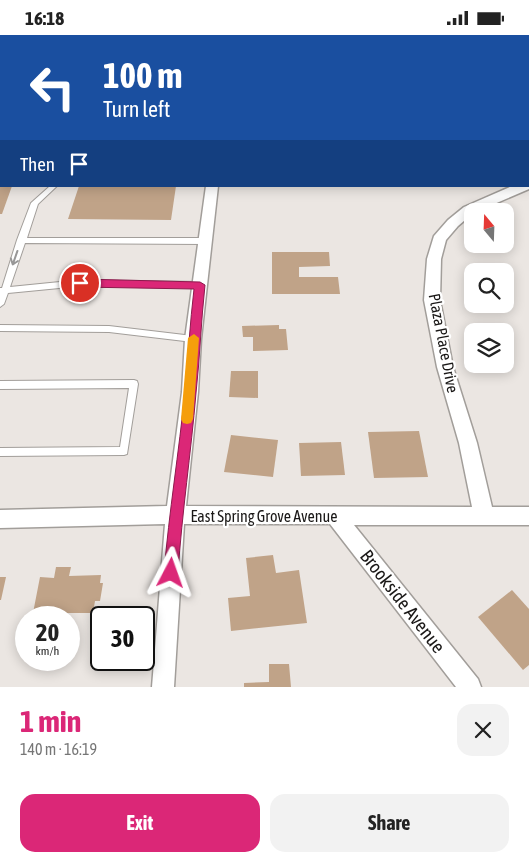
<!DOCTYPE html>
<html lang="en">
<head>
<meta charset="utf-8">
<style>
	:root { --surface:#fff; --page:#f2f2f2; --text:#222; --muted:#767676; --accent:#db2777 }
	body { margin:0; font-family:"Asap Condensed",sans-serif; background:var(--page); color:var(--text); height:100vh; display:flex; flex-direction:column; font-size:19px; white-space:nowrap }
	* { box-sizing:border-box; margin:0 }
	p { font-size:16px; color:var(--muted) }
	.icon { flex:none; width:28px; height:28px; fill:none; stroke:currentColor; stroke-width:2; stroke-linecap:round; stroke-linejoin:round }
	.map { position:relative; height:652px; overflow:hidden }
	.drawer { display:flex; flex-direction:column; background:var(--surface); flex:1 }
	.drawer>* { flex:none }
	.banner { position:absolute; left:0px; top:0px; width:530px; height:152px; box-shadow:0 2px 12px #0003; background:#1a4fa0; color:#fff; overflow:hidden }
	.needle { width:32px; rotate:341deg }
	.buttons { position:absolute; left:464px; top:168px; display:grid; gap:10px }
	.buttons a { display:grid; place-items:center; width:50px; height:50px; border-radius:10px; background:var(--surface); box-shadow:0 2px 12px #0003; font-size:25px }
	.speed { position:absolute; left:15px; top:571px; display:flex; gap:10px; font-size:25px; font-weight:700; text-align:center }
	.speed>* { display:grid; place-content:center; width:65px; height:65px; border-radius:50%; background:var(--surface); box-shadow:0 2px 12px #0003; line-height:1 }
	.speed small { font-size:12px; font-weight:400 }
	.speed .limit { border:2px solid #111; border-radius:8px; background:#fff; color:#111 }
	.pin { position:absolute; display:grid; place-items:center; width:42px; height:42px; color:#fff; margin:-21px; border:2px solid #fff; border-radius:50%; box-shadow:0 1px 5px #0007 }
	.me { position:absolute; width:55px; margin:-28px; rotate:4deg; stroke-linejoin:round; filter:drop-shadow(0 0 4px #0008) }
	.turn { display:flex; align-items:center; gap:18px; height:105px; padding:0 20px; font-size:22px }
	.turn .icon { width:65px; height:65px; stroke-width:2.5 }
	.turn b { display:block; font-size:35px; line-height:42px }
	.then { display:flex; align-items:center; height:48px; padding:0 20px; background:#0003; gap:10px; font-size:19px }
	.round { display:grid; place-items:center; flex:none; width:52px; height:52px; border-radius:15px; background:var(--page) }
	.overview { display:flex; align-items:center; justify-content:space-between; height:85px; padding:0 20px }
	h1 { font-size:30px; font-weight:700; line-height:38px; color:var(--accent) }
	.action { display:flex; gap:10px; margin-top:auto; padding:10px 20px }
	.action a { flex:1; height:58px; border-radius:15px; background:var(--accent); color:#fff; font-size:20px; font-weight:700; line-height:58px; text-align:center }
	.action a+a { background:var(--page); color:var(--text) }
	.status { display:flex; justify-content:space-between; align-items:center; height:35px; padding:0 25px; background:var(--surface); direction:ltr }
	.status svg { height:14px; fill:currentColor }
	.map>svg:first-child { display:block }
	.building { fill:#c0a388 }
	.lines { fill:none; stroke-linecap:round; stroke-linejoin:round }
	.lane-casing { stroke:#a29e9a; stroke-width:2 }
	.street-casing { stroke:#a29e9a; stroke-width:3 }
	.lane { fill:#fff; fill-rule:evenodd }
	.street { fill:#fff; fill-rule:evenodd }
	.oneway { stroke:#989797 }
	.route { fill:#db2777; stroke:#8e194d }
	.slow { fill:#f59e0b }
	.labels { text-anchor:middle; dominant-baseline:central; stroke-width:4.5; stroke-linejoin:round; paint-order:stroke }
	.street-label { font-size:16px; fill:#1a1817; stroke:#fff }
	.near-street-label { font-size:19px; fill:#1a1817; stroke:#fff }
</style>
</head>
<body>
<div class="status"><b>16:18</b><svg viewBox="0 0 49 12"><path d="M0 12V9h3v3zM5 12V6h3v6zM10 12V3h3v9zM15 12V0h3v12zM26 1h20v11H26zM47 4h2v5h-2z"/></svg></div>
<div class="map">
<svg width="529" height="652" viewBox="0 0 529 652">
	<rect width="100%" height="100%" fill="#ebe6e2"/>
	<!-- building -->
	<g class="building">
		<path d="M 0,151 L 12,151 L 2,179 L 0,179 Z"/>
		<path d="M 79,151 L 176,151 L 171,185 L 68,184 Z"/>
		<path d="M 272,217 L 329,217 L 330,231 L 299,232 L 299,242 L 338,242 L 340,259 L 272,259 Z"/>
		<path d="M 279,290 L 279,294 L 286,294 L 288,315 L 253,316 L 253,302 L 243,302 L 242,291 Z"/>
		<path d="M 231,336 L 258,336 L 258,363 L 229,362 Z"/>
		<path d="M 419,396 L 428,442 L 374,443 L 368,397 Z"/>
		<path d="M 231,400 L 278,405 L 273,442 L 224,437 Z"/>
		<path d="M 341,407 L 345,440 L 301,441 L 299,408 Z"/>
		<path d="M 273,520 L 276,538 L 299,535 L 307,588 L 231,596 L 228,563 L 250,561 L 246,523 Z"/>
		<path d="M 56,532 L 71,532 L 69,541 L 101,540 L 100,548 L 103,548 L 100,566 L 95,566 L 93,578 L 33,578 L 40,542 L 54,543 Z"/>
		<path d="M 0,542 L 6,542 L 1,565 L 0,565 Z"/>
		<path d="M 512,555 L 529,574 L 529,630 L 523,635 L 478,582 Z"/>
		<path d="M 269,629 L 289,629 L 291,652 L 244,652 L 244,648 L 269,647 Z"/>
	</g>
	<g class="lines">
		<!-- lane casing -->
		<g class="lane-casing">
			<g id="lane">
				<path d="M 0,51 L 1,52 L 1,56 L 0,56 Z"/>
				<rect x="0" y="78" width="1" height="5"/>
				<path d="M 50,151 L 57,151 L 38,169 L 27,203 L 205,203 L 209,206 L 205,209 L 25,208 L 10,252 L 80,245 L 200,247 L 203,248 L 204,250 L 203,252 L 80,251 L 8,258 L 4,269 L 0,272 L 0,253 L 2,253 L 17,205 L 31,168 Z"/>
				<path d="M 0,290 L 109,291 L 193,301 L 197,304 L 193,307 L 109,297 L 0,296 Z"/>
				<path d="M 134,345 L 137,346 L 138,349 L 127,419 L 124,420 L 0,421 L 0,413 L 120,412 L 129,353 L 0,354 L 0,346 Z"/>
			</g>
		</g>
		<!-- street casing -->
		<g class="street-casing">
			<path id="street" d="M 529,149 L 529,154 L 478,176 L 472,176 L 472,179 L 458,191 L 446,205 L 441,224 L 440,265 L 453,332 L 477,408 L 492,472 L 529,472 L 529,490 L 354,490 L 478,644 L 481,652 L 456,652 L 330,489 L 184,489 L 174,652 L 152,652 L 165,489 L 0,493 L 0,475 L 167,471 L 182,357 L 185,304 L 206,151 L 218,151 L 201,304 L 198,357 L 186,471 L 472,472 L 459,408 L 437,332 L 424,265 L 427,224 L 434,201 L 448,185 L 464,172 L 512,151 L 529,151 Z"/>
		</g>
		<!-- lane -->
		<use href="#lane" class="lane"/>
		<!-- street -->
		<use href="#street" class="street"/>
	</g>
	<!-- one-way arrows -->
	<defs><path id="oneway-shaft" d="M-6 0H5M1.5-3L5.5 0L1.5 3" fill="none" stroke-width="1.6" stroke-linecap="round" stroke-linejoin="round" transform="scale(1.25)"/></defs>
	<use class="oneway" href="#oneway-shaft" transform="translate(15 223) rotate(109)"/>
	<!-- route -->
	<path class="route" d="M 80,244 L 200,247 L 205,250 C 201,286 200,322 196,358 C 191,418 182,477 178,538 L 176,543 L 171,545 L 166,543 L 164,538 C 169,477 179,417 185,356 C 188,322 190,288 194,254 L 80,252 L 75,248 Z"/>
	<!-- slow -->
	<path class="slow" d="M 194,299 L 199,303 L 193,384 L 191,388 L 187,389 L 183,388 L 181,384 L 188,303 Z"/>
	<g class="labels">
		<!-- street labels -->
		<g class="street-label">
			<text transform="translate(444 308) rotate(79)">Plaza Place Drive</text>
			<text x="264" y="481">East Spring Grove Avenue</text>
		</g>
		<!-- near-street labels -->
		<g class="near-street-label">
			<text transform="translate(403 566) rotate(52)">Brookside Avenue</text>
		</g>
	</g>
</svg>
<div class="buttons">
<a><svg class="needle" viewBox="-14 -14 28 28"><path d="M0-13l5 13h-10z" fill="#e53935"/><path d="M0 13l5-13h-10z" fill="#767676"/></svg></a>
<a><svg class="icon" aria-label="search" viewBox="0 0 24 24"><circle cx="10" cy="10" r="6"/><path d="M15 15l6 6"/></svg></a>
<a><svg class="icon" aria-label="layers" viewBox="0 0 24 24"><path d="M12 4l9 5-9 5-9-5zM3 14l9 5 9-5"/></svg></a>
</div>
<div class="speed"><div>20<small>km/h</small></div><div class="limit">30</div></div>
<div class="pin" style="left:80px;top:248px;background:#d93025"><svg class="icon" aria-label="arrive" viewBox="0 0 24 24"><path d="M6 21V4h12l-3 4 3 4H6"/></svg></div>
<svg class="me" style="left:171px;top:538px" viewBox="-20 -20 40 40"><path d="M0-17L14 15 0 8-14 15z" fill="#db2777" stroke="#fff" stroke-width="4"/></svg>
<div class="banner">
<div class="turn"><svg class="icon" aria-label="left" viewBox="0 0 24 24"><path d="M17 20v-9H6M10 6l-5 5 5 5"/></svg><div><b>100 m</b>Turn left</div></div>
<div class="then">Then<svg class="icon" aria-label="arrive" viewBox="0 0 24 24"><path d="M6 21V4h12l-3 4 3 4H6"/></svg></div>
</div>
</div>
<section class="drawer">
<div class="overview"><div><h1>1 min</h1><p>140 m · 16:19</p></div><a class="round"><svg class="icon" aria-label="close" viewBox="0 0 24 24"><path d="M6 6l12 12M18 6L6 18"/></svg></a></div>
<div class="action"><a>Exit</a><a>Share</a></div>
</section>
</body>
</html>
